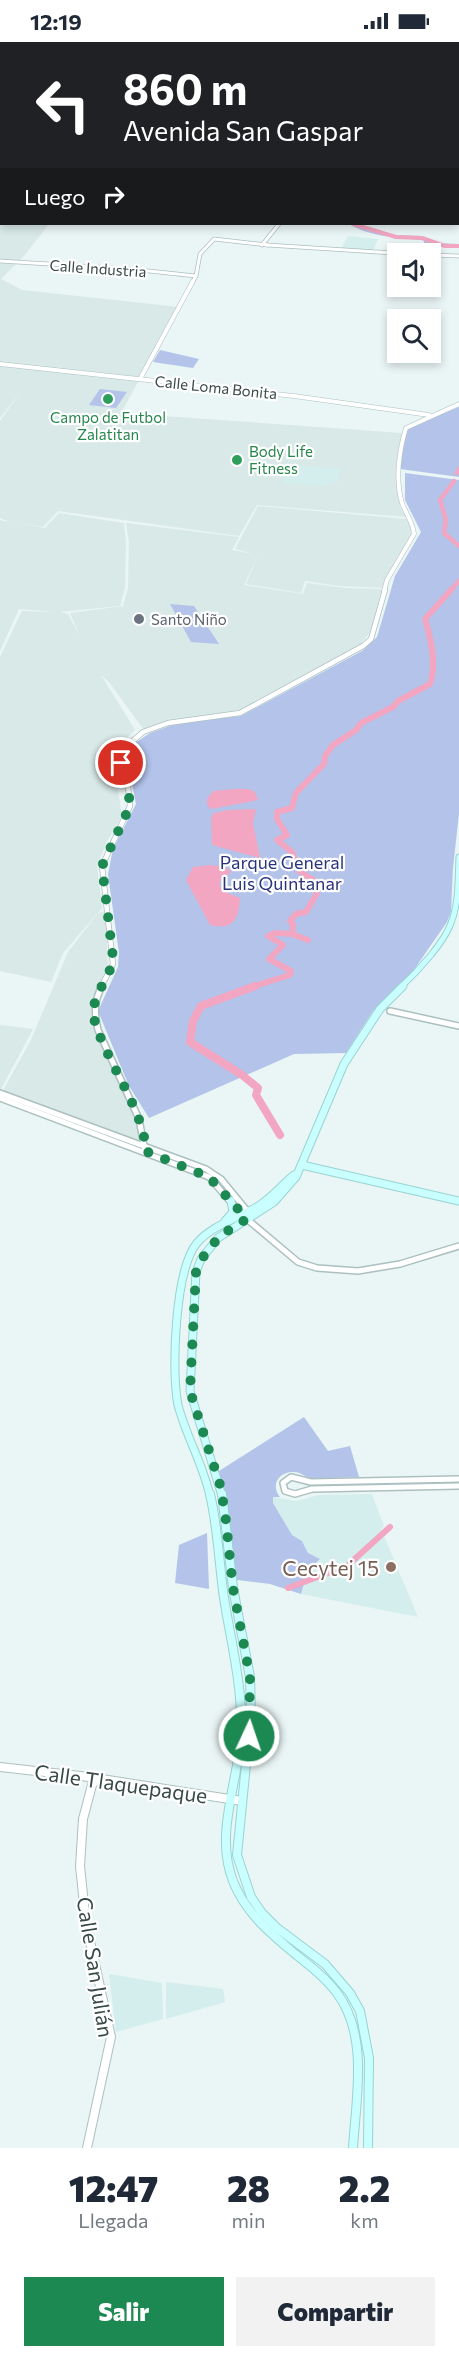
<!DOCTYPE html>
<html lang="es">
<head>
<meta charset="utf-8">
<style>
	:root { --surface:#fff; --page:#f2f2f3; --text:#1f2937; --muted:#747a83; --accent:#1c8852 }
	body { margin:0; font-family:Commissioner,sans-serif; background:var(--page); color:var(--text); height:100vh; display:flex; flex-direction:column; font-size:22px; white-space:nowrap }
	* { box-sizing:border-box; margin:0 }
	p { font-size:20px; color:var(--muted) }
	.icon { flex:none; width:33px; height:33px; fill:none; stroke:currentColor; stroke-width:2; stroke-linecap:round; stroke-linejoin:round }
	.map { position:relative; height:2106px; overflow:hidden }
	.drawer { display:flex; flex-direction:column; background:var(--surface); flex:1 }
	.drawer>* { flex:none }
	.hud { position:absolute; left:0px; top:0px; width:459px; height:183px; box-shadow:0 3px 9px #0003; background:#202124; color:#fff; overflow:hidden }
	.tools { position:absolute; left:387px; top:201px; display:grid; gap:12px }
	.tools a { display:grid; place-items:center; width:54px; height:54px; border-radius:0px; background:var(--surface); box-shadow:0 3px 9px #0003; font-size:30px }
	.pin { position:absolute; display:grid; place-items:center; width:51px; height:51px; color:#fff; margin:-26px; border:3px solid #fff; border-radius:50%; box-shadow:0 2px 6px #0007 }
	.me { position:absolute; width:66px; margin:-33px; rotate:3deg; stroke-linejoin:round; filter:drop-shadow(0 0 4px #0008) }
	.turn { display:flex; align-items:center; gap:21px; height:126px; padding:0 24px; font-size:27px }
	.turn .icon { width:78px; height:78px; stroke-width:2.5 }
	.turn b { display:block; font-size:42px; line-height:51px }
	.then { display:flex; align-items:center; height:57px; padding:0 24px; background:#0003; gap:12px; font-size:22px }
	.eta { display:flex; justify-content:space-evenly; align-items:center; height:102px; text-align:center }
	.eta b { font-size:36px; font-weight:800; line-height:42px }
	.cta { display:flex; gap:12px; margin-top:auto; padding:12px 24px }
	.cta a { flex:1; height:69px; border-radius:0px; background:var(--accent); color:#fff; font-size:24px; font-weight:800; line-height:69px; text-align:center }
	.cta a+a { background:var(--page); color:var(--text) }
	.status { display:flex; justify-content:space-between; align-items:center; height:42px; padding:0 30px; background:var(--surface); direction:ltr }
	.status svg { height:16px; fill:currentColor }
	.map>svg:first-child { display:block }
	.residential { fill:#d8e9e8 }
	.education { fill:#d4eeed }
	.green { fill:#b3c3ea }
	.water { fill:#f2a6c1 }
	.lines { fill:none; stroke-linecap:round; stroke-linejoin:round }
	.canal-far1 { stroke:#f2a6c1; stroke-width:2 }
	.canal { stroke:#f2a6c1; stroke-width:6 }
	.river-far3 { stroke:#f2a6c1; stroke-width:4 }
	.river-far2 { stroke:#f2a6c1; stroke-width:4.5 }
	.river-far1 { stroke:#f2a6c1; stroke-width:6 }
	.river { stroke:#f2a6c1; stroke-width:8 }
	.tertiary-far4-casing { stroke:#acc1bf; stroke-width:4.5 }
	.tertiary-far3-casing { stroke:#acc1bf; stroke-width:5 }
	.tertiary-far2-casing { stroke:#acc1bf; stroke-width:6 }
	.tertiary-far1-casing { stroke:#acc1bf; stroke-width:8 }
	.tertiary-casing { stroke:#acc1bf; stroke-width:10 }
	.secondary-far3-casing { stroke:#97d3d2; stroke-width:4.5 }
	.secondary-far2-casing { stroke:#97d3d2; stroke-width:7 }
	.secondary-far1-casing { stroke:#97d3d2; stroke-width:9 }
	.secondary-casing { stroke:#97d3d2; stroke-width:10 }
	.tertiary-far4 { stroke:#fff; stroke-width:3 }
	.tertiary-far3 { stroke:#fff; stroke-width:4 }
	.tertiary-far2 { stroke:#fff; stroke-width:4.5 }
	.tertiary-far1 { stroke:#fff; stroke-width:5 }
	.tertiary { stroke:#fff; stroke-width:8 }
	.secondary-far3 { stroke:#caffff; stroke-width:3 }
	.secondary-far2 { stroke:#caffff; stroke-width:5 }
	.secondary-far1 { stroke:#caffff; stroke-width:7 }
	.secondary { stroke:#caffff; stroke-width:8 }
	.route { stroke:#1c8852; stroke-width:10; stroke-dasharray:0 18 }
	.leisure-dot { fill:#2e9e5b; stroke:#fff; stroke-width:2 }
	.worship-dot { fill:#6b7280; stroke:#fff; stroke-width:2 }
	.education-dot { fill:#8d6e63; stroke:#fff; stroke-width:2 }
	.labels { text-anchor:middle; dominant-baseline:central; stroke-width:4.5; stroke-linejoin:round; paint-order:stroke }
	.far-street-label { font-size:15px; fill:#384a47; stroke:#fff }
	.far-leisure-label { font-size:15px; fill:#27864d; stroke:#fff }
	.far-worship-label { font-size:15px; fill:#5b616d; stroke:#fff; text-anchor:start }
	.park-label { font-size:18px; fill:#29347d; stroke:#fff }
	.near-education-label { font-size:21px; fill:#785e54; stroke:#fff; text-anchor:end }
	.near-street-label { font-size:21px; fill:#384a47; stroke:#fff }
</style>
</head>
<body>
<div class="status"><b>12:19</b><svg viewBox="0 0 49 12"><path d="M0 12V9h3v3zM5 12V6h3v6zM10 12V3h3v9zM15 12V0h3v12zM26 1h20v11H26zM47 4h2v5h-2z"/></svg></div>
<div class="map">
<svg width="459" height="2106" viewBox="0 0 459 2106">
	<rect width="100%" height="100%" fill="#eaf5f5"/>
	<!-- residential -->
	<g class="residential">
		<path d="M 0,174 L 2,182 L 49,182 L 24,214 L 1,237 L 22,248 L 179,265 L 121,371 L 402,391 L 398,423 L 400,464 L 406,475 L 257,463 L 239,494 L 58,469 L 43,485 L 16,481 L 45,486 L 59,471 L 124,481 L 126,501 L 125,546 L 120,564 L 59,570 L 68,572 L 80,594 L 70,571 L 123,564 L 128,546 L 129,500 L 126,481 L 239,495 L 232,508 L 253,512 L 235,507 L 258,464 L 407,477 L 412,487 L 412,492 L 385,538 L 383,546 L 340,544 L 305,539 L 301,551 L 246,542 L 258,513 L 244,543 L 303,552 L 307,541 L 346,546 L 382,547 L 371,589 L 360,603 L 245,666 L 213,674 L 173,677 L 144,688 L 109,640 L 101,633 L 135,688 L 116,707 L 118,748 L 122,774 L 107,799 L 97,824 L 102,866 L 63,911 L 51,940 L 0,929 L 0,615 L 22,569 L 57,570 L 19,567 L 0,609 L 0,478 L 10,480 L 0,476 L 0,379 L 20,351 L 0,376 Z"/>
		<path d="M 105,869 L 108,923 L 92,958 L 91,978 L 146,1103 L 1,1052 L 31,998 L 68,910 L 98,871 Z"/>
		<path d="M 0,983 L 33,987 L 0,1049 Z"/>
	</g>
	<!-- education -->
	<g class="education">
		<path d="M 348,194 L 378,197 L 373,209 L 341,207 Z"/>
		<path d="M 289,422 L 341,427 L 337,441 L 329,441 L 327,444 L 284,441 L 285,432 L 280,431 Z"/>
		<path d="M 372,1452 L 384,1484 L 381,1487 L 418,1575 L 301,1552 L 314,1522 L 302,1499 L 292,1494 L 273,1461 L 273,1455 L 296,1459 L 319,1453 Z"/>
		<path d="M 109,1932 L 162,1941 L 163,1977 L 116,1990 Z"/>
		<path d="M 166,1940 L 223,1947 L 225,1960 L 166,1977 Z"/>
	</g>
	<!-- green -->
	<g class="green">
		<path d="M 349,182 L 393,193 L 423,194 L 438,201 L 459,202 L 459,206 L 424,202 L 424,198 C 400,196 370,195 349,182 Z"/>
		<path d="M 160,308 L 199,317 L 193,326 L 153,320 Z"/>
		<path d="M 100,347 L 127,350 L 116,366 L 89,363 Z"/>
		<path d="M 459,365 L 459,435 L 400,427 L 406,386 Z"/>
		<path d="M 405,431 L 459,438 L 459,771 L 453,826 L 451,870 L 447,880 L 413,929 L 373,969 L 346,1011 L 294,1012 L 149,1076 L 129,1044 L 98,969 L 118,925 L 119,911 L 108,832 L 113,807 L 136,762 L 127,717 L 132,703 L 150,691 L 175,682 L 241,674 L 362,609 L 377,595 L 395,534 L 421,490 L 405,458 Z"/>
		<path d="M 170,562 L 194,564 L 219,602 L 191,600 Z"/>
		<path d="M 304,1375 L 328,1409 L 350,1404 L 359,1435 C 344,1435 327,1437 311,1436 C 305,1435 301,1430 294,1430 C 279,1429 270,1443 280,1455 L 273,1455 L 273,1461 L 292,1493 L 302,1499 L 308,1511 L 320,1517 C 309,1526 305,1539 301,1552 L 270,1542 L 237,1538 L 219,1429 Z"/>
		<path d="M 207,1491 L 209,1547 L 175,1541 L 179,1503 Z"/>
	</g>
	<!-- water -->
	<g class="water">
		<path d="M 235,747 L 249,747 L 255,750 L 258,758 L 211,767 L 207,763 L 207,757 L 213,749 Z"/>
		<path d="M 256,767 L 253,781 L 260,816 L 212,803 L 211,776 L 214,771 L 228,768 Z"/>
		<path d="M 210,823 L 225,825 L 232,830 L 222,835 L 219,843 L 225,850 L 240,856 C 239,876 234,889 210,883 L 186,838 L 193,825 Z"/>
	</g>
	<g class="lines">
		<!-- canal-far1 -->
		<path class="canal-far1" d="M 6,0 L 9,1"/>
		<!-- canal -->
		<path class="canal" d="M 288,1546 L 347,1524 L 390,1485"/>
		<!-- river-far3 -->
		<path class="river-far3" d="M 353,182 L 396,195 L 422,196 L 445,204 L 459,204"/>
		<!-- river-far2 -->
		<g class="river-far2">
			<path d="M 457,431 L 459,427"/>
			<path d="M 454,439 L 440,458 L 446,478 L 444,491 L 459,504"/>
			<path d="M 450,549 L 459,539"/>
		</g>
		<!-- river-far1 -->
		<g class="river-far1">
			<path d="M 308,898 L 292,892 L 293,882 L 290,879 L 296,872 L 306,870 L 317,851 L 313,838 L 299,829 L 292,810 L 277,798 L 287,793 L 277,777 L 277,770 L 292,766 L 296,751 L 324,722 L 325,714 L 333,703 L 356,688 L 361,681 L 393,665 L 398,659 L 430,642 C 437,622 431,597 425,577 L 451,548"/>
			<path d="M 251,945 L 290,933 L 291,929 L 269,917 L 283,903 L 268,894 L 275,891 L 292,892"/>
		</g>
		<!-- river -->
		<path class="river" d="M 255,944 L 201,964 L 193,979 L 190,1000 L 242,1033 L 258,1046 L 256,1053 L 280,1093"/>
		<!-- tertiary-far4 casing -->
		<g class="tertiary-far4-casing">
			<g id="tertiary-far4">
				<path d="M 10,2 L 13,0"/>
				<path d="M 0,8 L 2,6"/>
				<path d="M 0,80 L 2,82"/>
				<path d="M 262,203 L 279,182"/>
				<path d="M 267,203 L 409,212"/>
				<path d="M 430,213 L 459,214"/>
				<path d="M 0,219 L 130,227 L 196,234"/>
				<path d="M 192,241 L 196,234 L 200,212 L 214,197 L 268,203"/>
			</g>
		</g>
		<!-- tertiary-far3 casing -->
		<g class="tertiary-far3-casing">
			<g id="tertiary-far3">
				<path d="M 0,322 L 294,354 L 429,373"/>
				<path d="M 140,337 L 193,239"/>
				<path d="M 384,549 L 387,538 L 414,492 C 413,480 406,472 402,461 C 395,438 399,409 406,386 L 459,362"/>
			</g>
		</g>
		<!-- tertiary-far2 casing -->
		<g class="tertiary-far2-casing">
			<path id="tertiary-far2" d="M 101,945 L 113,922 L 102,824 L 130,764 L 128,745 L 121,721 L 127,704 L 143,690 L 168,681 L 240,671 L 363,604 L 371,597 L 385,548"/>
		</g>
		<!-- tertiary-far1 casing -->
		<g class="tertiary-far1-casing">
			<g id="tertiary-far1">
				<path d="M 102,944 C 94,959 94,971 98,988 L 139,1077 L 145,1109"/>
				<path d="M 390,969 L 459,984"/>
				<path d="M 0,1051 L 206,1127 L 221,1137 L 249,1171"/>
				<path d="M 0,1056 L 209,1135 L 242,1173 L 298,1220 L 317,1226 L 358,1229 L 400,1222 L 459,1204"/>
				<path d="M 459,1437 L 311,1440 L 291,1435 L 283,1441 L 285,1449 L 295,1452 L 312,1447 L 459,1444"/>
			</g>
		</g>
		<!-- tertiary casing -->
		<g class="tertiary-casing">
			<g id="tertiary">
				<path d="M 0,1725 L 89,1735 L 242,1759"/>
				<path d="M 87,2106 L 111,1995 L 86,1881 L 80,1824 L 83,1777 L 92,1743 L 97,1737"/>
			</g>
		</g>
		<!-- secondary-far3 casing -->
		<g class="secondary-far3-casing">
			<g id="secondary-far3">
				<path d="M 166,0 L 169,2"/>
				<path d="M 292,0 L 299,2"/>
			</g>
		</g>
		<!-- secondary-far2 casing -->
		<g class="secondary-far2-casing">
			<path id="secondary-far2" d="M 401,945 C 417,930 444,901 451,881 C 459,861 458,837 459,815"/>
		</g>
		<!-- secondary-far1 casing -->
		<g class="secondary-far1-casing">
			<g id="secondary-far1">
				<path d="M 302,1123 L 459,1159"/>
				<path d="M 225,1179 L 233,1170 L 231,1159"/>
				<path d="M 210,1454 C 203,1422 186,1394 178,1363 C 171,1329 175,1227 197,1201 C 213,1182 240,1176 260,1163 C 272,1155 282,1143 294,1133"/>
				<path d="M 222,1454 L 190,1349 L 196,1230 L 201,1217 L 218,1196 L 274,1160 L 296,1135 L 344,1022 L 380,967 L 403,944"/>
			</g>
		</g>
		<!-- secondary casing -->
		<g class="secondary-casing">
			<g id="secondary">
				<path d="M 210,1452 C 218,1486 219,1521 224,1556 C 231,1600 243,1646 241,1691 C 239,1739 214,1791 233,1839 C 245,1870 269,1890 294,1911 C 309,1923 325,1935 337,1951 C 369,1994 356,2056 353,2106"/>
				<path d="M 222,1452 L 233,1546 L 250,1635 L 251,1672 L 237,1813 L 251,1855 L 262,1871 L 277,1886 L 325,1922 L 350,1951 L 360,1969 L 369,2016 L 368,2106"/>
			</g>
		</g>
		<!-- tertiary-far4 -->
		<use href="#tertiary-far4" class="tertiary-far4"/>
		<!-- tertiary-far3 -->
		<use href="#tertiary-far3" class="tertiary-far3"/>
		<!-- tertiary-far2 -->
		<use href="#tertiary-far2" class="tertiary-far2"/>
		<!-- tertiary-far1 -->
		<use href="#tertiary-far1" class="tertiary-far1"/>
		<!-- tertiary -->
		<use href="#tertiary" class="tertiary"/>
		<!-- secondary-far3 -->
		<use href="#secondary-far3" class="secondary-far3"/>
		<!-- secondary-far2 -->
		<use href="#secondary-far2" class="secondary-far2"/>
		<!-- secondary-far1 -->
		<use href="#secondary-far1" class="secondary-far1"/>
		<!-- secondary -->
		<use href="#secondary" class="secondary"/>
	</g>
	<g class="lines">
		<!-- route -->
		<path class="route" d="M 121,721 L 128,745 L 130,764 L 102,824 L 113,916 C 111,937 90,953 94,976 C 102,1013 148,1074 145,1109 L 209,1135 L 247,1177 C 223,1190 206,1204 196,1230 L 190,1349 L 221,1446 L 226,1479 L 233,1546 L 250,1635 L 249,1694"/>
	</g>
	<!-- markers -->
	<g class="leisure-dot">
		<circle cx="108" cy="357" r="6"/>
		<circle cx="237" cy="418" r="6"/>
	</g>
	<circle class="worship-dot" cx="139" cy="577" r="6"/>
	<circle class="education-dot" cx="391" cy="1525" r="6"/>
	<g class="labels">
		<!-- far-street labels -->
		<g class="far-street-label">
			<text transform="translate(98 226) rotate(4)">Calle Industria</text>
			<text transform="translate(216 345) rotate(6)">Calle Loma Bonita</text>
		</g>
		<!-- far-leisure labels -->
		<g class="far-leisure-label">
			<text x="108" y="375">Campo de Futbol<tspan x="108" dy="17">Zalatitan</tspan></text>
			<text x="249" y="409" text-anchor="start">Body Life<tspan x="249" dy="17">Fitness</tspan></text>
		</g>
		<!-- far-worship labels -->
		<g class="far-worship-label">
			<text x="151" y="577">Santo Niño</text>
		</g>
		<!-- park labels -->
		<g class="park-label">
			<text x="282" y="820">Parque General<tspan x="282" dy="21">Luis Quintanar</tspan></text>
		</g>
		<!-- near-education labels -->
		<g class="near-education-label">
			<text x="379" y="1525">Cecytej 15</text>
		</g>
		<!-- near-street labels -->
		<g class="near-street-label">
			<text transform="translate(121 1741) rotate(8)">Calle Tlaquepaque</text>
			<text transform="translate(96 1925) rotate(81)">Calle San Julián</text>
		</g>
	</g>
</svg>
<div class="tools">
<a><svg class="icon" aria-label="sound" viewBox="0 0 24 24"><path d="M4 9h4l5-4v14l-5-4H4zM17 9q2 3 0 6"/></svg></a>
<a><svg class="icon" aria-label="search" viewBox="0 0 24 24"><circle cx="10" cy="10" r="6"/><path d="M15 15l6 6"/></svg></a>
</div>
<div class="pin" style="left:121px;top:721px;background:#d93025"><svg class="icon" aria-label="arrive" viewBox="0 0 24 24"><path d="M6 21V4h12l-3 4 3 4H6"/></svg></div>
<svg class="me" style="left:249px;top:1694px" viewBox="-20 -20 40 40"><circle r="17" fill="#1c8852" stroke="#fff" stroke-width="3"/><path d="M0-11L8 9 0 5-8 9z" fill="#fff"/></svg>
<div class="hud">
<div class="turn"><svg class="icon" aria-label="left" viewBox="0 0 24 24"><path d="M17 20v-9H6M10 6l-5 5 5 5"/></svg><div><b>860 m</b>Avenida San Gaspar</div></div>
<div class="then">Luego<svg class="icon" aria-label="right" viewBox="0 0 24 24"><path d="M7 20v-9h11M14 6l5 5-5 5"/></svg></div>
</div>
</div>
<section class="drawer">
<div class="eta">
<div><b>12:47</b><p>Llegada</p></div>
<div><b>28</b><p>min</p></div>
<div><b>2.2</b><p>km</p></div>
</div>
<div class="cta"><a>Salir</a><a>Compartir</a></div>
</section>
</body>
</html>
